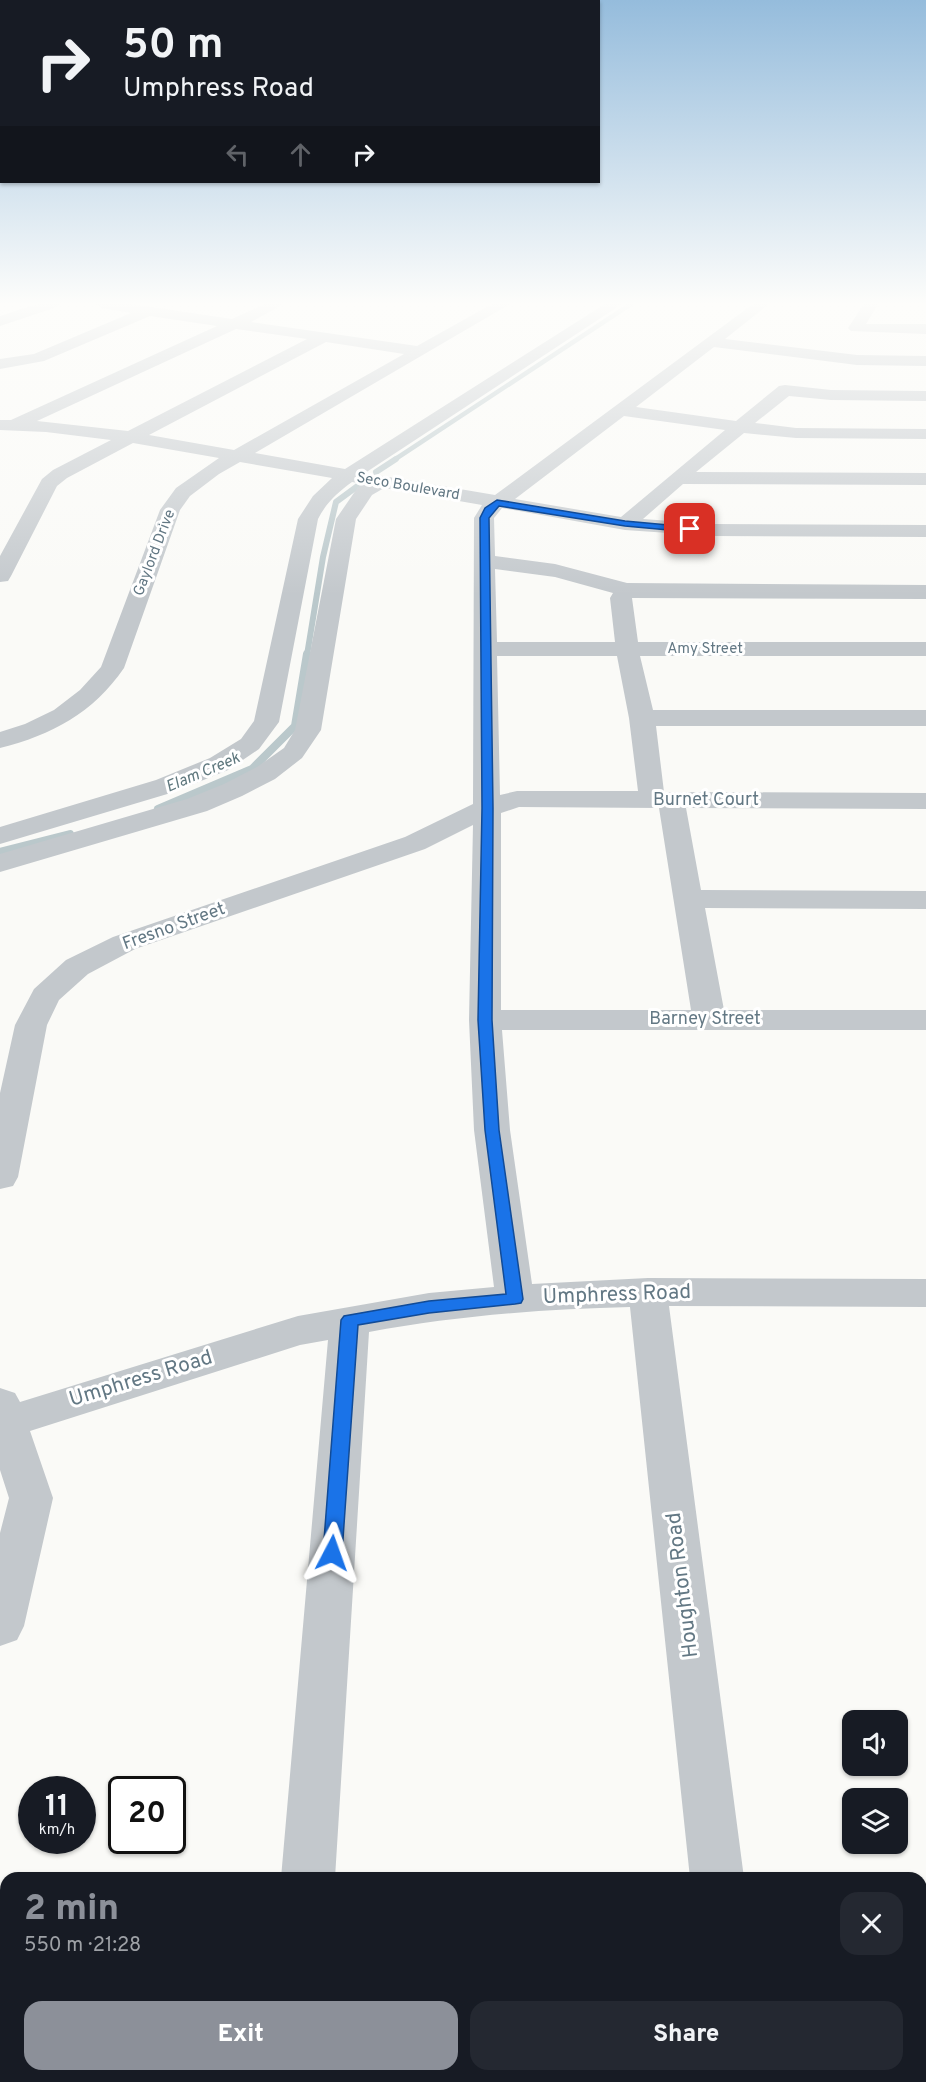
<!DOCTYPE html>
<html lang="en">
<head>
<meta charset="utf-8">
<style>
	:root { --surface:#171b24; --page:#242831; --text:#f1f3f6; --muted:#9ea1a6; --accent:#8c9099 }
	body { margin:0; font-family:Overpass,sans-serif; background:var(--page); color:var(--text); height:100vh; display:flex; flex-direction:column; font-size:22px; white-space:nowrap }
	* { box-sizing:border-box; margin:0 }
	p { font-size:20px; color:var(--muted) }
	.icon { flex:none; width:33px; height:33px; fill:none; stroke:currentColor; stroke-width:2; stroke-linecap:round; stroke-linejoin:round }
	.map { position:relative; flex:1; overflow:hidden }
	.side { position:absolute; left:0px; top:1872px; width:927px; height:210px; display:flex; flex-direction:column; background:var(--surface); border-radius:18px 18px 0 0; box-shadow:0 2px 4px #0004 }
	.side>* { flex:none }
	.banner { position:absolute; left:0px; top:0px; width:600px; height:183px; box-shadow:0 2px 4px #0004; background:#171b24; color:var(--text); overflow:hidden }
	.fabs { position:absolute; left:842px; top:1710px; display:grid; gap:12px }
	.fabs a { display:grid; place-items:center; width:66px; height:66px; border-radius:12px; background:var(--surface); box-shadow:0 2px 4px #0004; font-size:30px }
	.speed { position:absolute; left:18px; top:1776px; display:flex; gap:12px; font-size:30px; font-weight:700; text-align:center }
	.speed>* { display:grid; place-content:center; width:78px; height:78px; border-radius:50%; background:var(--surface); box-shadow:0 2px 4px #0004; line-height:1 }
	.speed small { font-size:15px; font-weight:400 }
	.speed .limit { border:3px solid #111; border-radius:9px; background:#fff; color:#111 }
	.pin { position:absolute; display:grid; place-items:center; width:51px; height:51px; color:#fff; margin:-26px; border-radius:12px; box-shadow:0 3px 9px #0006 }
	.me { position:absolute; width:66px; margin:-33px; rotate:4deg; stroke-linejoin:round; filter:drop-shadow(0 0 4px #0008) }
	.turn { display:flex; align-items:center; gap:21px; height:126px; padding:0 24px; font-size:27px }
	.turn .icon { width:78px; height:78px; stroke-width:2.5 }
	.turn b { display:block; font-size:42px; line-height:51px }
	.lanes { display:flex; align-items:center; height:57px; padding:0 24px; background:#0003; justify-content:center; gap:30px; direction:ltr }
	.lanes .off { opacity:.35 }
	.round { display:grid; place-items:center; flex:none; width:63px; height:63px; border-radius:18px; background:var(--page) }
	.headline { display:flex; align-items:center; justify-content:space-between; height:102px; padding:0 24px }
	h1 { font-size:36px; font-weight:800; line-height:45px; color:var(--accent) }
	.cta { display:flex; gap:12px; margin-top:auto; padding:12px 24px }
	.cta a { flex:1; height:69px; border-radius:18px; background:var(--accent); color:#fff; font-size:24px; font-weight:800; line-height:69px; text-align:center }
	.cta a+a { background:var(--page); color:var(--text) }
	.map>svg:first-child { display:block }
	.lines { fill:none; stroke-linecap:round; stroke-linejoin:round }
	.stream-far2 { stroke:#bac8cb; stroke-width:4.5 }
	.stream-far1 { stroke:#bac8cb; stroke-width:6 }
	.stream { stroke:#bac8cb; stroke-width:8 }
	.minor { fill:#c3c8cc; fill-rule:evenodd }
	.route { fill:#1a73e8; stroke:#114b97; stroke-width:1.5 }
	.labels { text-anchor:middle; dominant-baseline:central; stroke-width:6; stroke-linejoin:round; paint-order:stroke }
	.far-street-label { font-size:15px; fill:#637884; stroke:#fff }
	.far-water-label { font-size:16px; font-style:italic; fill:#5e777d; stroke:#fff }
	.street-label { font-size:18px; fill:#637884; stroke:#fff }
	.near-street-label { font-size:21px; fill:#637884; stroke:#fff }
</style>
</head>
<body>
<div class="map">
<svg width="926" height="2082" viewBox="0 0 926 2082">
	<rect width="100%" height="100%" fill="#fafaf7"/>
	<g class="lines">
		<!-- stream-far2 -->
		<path class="stream-far2" d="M 394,460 L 631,304"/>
		<!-- stream-far1 -->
		<g class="stream-far1">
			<path d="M 376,472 L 396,459"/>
			<path d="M 307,655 L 323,557 L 336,502 L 359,485"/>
		</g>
		<!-- stream -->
		<g class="stream">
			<path d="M 158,809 L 252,769 L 295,726 L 307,654"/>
			<path d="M 0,852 L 70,834"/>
		</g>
		<!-- minor -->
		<g class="minor">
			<path d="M 37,304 L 59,304 L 57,307 L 0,326 L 0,316 Z"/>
			<path d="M 95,304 L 132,304 L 232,319 L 265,304 L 284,304 L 251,322 L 417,346 L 492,304 L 510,304 L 255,453 L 345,469 L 605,304 L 622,304 L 365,473 L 495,495 L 753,304 L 769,304 L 725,339 L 857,355 L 926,356 L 926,366 L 857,365 L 714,347 L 636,407 L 736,421 L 779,386 L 785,385 L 831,390 L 926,391 L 926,401 L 831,400 L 789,396 L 755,423 L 796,428 L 926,429 L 926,439 L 796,438 L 744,433 L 696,472 L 926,473 L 926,485 L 683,484 L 643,519 L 712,524 L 926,525 L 926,537 L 712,536 L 625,530 L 502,508 L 494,518 L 495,556 L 555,564 L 627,583 L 926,585 L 926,599 L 632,598 L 638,642 L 926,642 L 926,656 L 640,656 L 653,710 L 926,710 L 926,726 L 656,726 L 664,792 L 926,793 L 926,809 L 686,808 L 701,890 L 926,891 L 926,909 L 705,908 L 724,1010 L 926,1010 L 926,1030 L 502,1030 L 510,1130 L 532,1284 L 648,1278 L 926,1279 L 926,1307 L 669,1306 L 744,1878 L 690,1878 L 630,1307 C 543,1309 455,1316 369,1332 L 335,1878 L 281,1878 L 328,1340 L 300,1345 L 30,1431 L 53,1498 L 24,1626 L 17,1640 L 0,1646 L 0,1533 L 9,1498 L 0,1470 L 0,1388 L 15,1393 L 20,1402 L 298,1316 L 429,1293 L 494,1287 L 474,1130 L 469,1020 L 473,825 L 425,849 L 135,949 L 88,974 L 59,1000 L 47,1025 L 18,1177 L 13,1186 L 0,1189 L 0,1093 L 15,1025 L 34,989 L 66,960 L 113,937 L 405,837 L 473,804 L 474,518 L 482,505 L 384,488 L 372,495 L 356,519 L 321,730 L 302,758 L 275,779 L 242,796 L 207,811 L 0,872 L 0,854 L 187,799 L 224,784 L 257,767 L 284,748 L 295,730 L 336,519 L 358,487 L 363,484 L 352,482 C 338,492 326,503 318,519 L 279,722 L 259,749 L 228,770 L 174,792 L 0,844 L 0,827 L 156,780 L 210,758 L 241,739 L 254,721 L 298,519 L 313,496 L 332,478 L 240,462 L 219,474 L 190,496 L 180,510 L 124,668 C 93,713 52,735 0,748 L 0,732 L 25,724 L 54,710 L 80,690 L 101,667 L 160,510 L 176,488 L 219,458 L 133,443 L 67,478 L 57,486 L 11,576 L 8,581 L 0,582 L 0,556 L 42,479 L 53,470 L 111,440 L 46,432 L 0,430 L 0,420 L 11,420 L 217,326 L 150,316 L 44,361 L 0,369 L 0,359 L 34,354 L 131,313 L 102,308 ZM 236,329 L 307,339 L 128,431 L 37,421 ZM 326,342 L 404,354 L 234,450 L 149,435 ZM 624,416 L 725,430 L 621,517 L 515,499 ZM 495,569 L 555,577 L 613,593 L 610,598 L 615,642 L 497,642 ZM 497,656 L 617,656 L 629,718 L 638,791 L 517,791 L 500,795 ZM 519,807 L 659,808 L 691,1010 L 501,1010 L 501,813 Z"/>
			<path d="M 864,304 L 878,304 L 866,324 L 926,324 L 926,334 L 851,331 L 848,328 Z"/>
			<path d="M 265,2076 L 323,2076 L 322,2082 L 264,2082 Z"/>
			<path d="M 711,2076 L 769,2076 L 770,2082 L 712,2082 Z"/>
		</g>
	</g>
	<!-- sky -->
	<linearGradient id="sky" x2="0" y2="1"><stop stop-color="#95bcdc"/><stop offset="0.51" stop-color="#fdfdfb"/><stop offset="1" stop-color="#fdfdfb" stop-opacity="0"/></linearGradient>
	<rect width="926" height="595" fill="url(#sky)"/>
	<!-- route -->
	<path class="route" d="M 497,500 L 625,521 L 690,527 L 694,529 L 690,532 L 625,526 L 499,506 L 489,518 L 493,808 L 492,1020 L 499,1130 L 523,1299 L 521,1303 L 515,1304 L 429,1313 L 358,1325 L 342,1553 L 339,1558 L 332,1560 L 326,1558 L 323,1553 L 341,1320 L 344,1316 L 429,1301 L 506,1294 L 485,1130 L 478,1020 L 482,808 L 480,518 L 485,508 Z"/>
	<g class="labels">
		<!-- far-street labels -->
		<g class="far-street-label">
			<text transform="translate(408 487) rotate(10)">Seco Boulevard</text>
			<text transform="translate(155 553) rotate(-69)">Gaylord Drive</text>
			<text x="705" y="649">Amy Street</text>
		</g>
		<!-- far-water labels -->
		<g class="far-water-label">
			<text transform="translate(203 773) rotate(-23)">Elam Creek</text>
		</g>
		<!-- street labels -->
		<g class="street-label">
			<text x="706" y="800">Burnet Court</text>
			<text transform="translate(174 927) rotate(-20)">Fresno Street</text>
			<text x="705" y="1019">Barney Street</text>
		</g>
		<!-- near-street labels -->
		<g class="near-street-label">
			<text transform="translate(617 1295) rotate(-2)">Umphress Road</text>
			<text transform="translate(141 1379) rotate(-17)">Umphress Road</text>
			<text transform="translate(683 1585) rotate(-97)">Houghton Road</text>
		</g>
	</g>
</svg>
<div class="fabs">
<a><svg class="icon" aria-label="sound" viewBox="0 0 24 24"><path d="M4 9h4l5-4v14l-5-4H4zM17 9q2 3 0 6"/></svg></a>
<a><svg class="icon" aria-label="layers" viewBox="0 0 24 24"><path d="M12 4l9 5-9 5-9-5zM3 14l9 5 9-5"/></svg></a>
</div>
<div class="speed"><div>11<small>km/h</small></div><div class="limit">20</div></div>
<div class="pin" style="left:690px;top:529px;background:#d93025"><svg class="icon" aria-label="arrive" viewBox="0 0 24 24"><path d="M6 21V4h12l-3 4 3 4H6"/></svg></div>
<svg class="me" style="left:332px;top:1553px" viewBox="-20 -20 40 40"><path d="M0-17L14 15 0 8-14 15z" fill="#1a73e8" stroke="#fff" stroke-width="4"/></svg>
<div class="banner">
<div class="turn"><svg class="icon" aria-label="right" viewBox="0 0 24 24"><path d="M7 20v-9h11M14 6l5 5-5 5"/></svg><div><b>50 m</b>Umphress Road</div></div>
<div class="lanes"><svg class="icon off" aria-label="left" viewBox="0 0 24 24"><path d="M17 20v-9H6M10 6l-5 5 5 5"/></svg><svg class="icon off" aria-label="ahead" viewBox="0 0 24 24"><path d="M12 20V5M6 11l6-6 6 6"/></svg><svg class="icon" aria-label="right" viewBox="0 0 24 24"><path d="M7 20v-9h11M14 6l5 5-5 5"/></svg></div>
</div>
<section class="side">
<div class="headline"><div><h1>2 min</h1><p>550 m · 21:28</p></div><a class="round"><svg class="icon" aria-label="close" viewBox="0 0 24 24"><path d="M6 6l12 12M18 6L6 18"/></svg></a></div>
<div class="cta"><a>Exit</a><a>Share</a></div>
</section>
</div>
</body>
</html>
